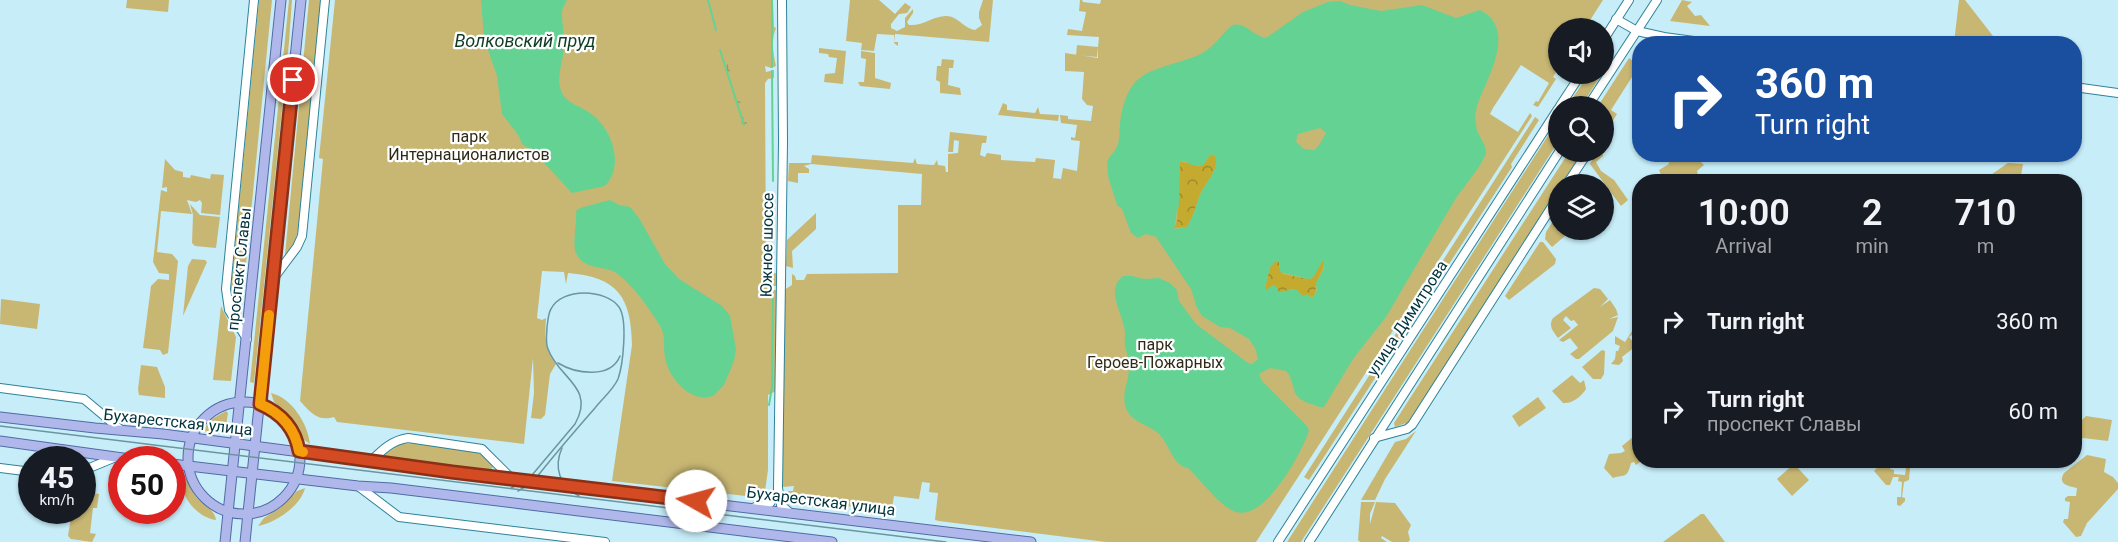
<!DOCTYPE html>
<html lang="en">
<head>
<meta charset="utf-8">
<style>
	:root { --surface:#171b24; --page:#20242c; --text:#f1f3f6; --muted:#9ea1a6 }
	body { margin:0; font-family:Roboto,sans-serif; background:var(--page); color:var(--text); height:100vh; display:flex; flex-direction:column; font-size:22px; white-space:nowrap }
	* { box-sizing:border-box; margin:0 }
	p { font-size:20px; color:var(--muted) }
	.icon { flex:none; width:33px; height:33px; fill:none; stroke:currentColor; stroke-width:2; stroke-linecap:round; stroke-linejoin:round }
	.map { position:relative; flex:1; overflow:hidden }
	.side { position:absolute; left:1632px; top:174px; width:450px; height:294px; display:flex; flex-direction:column; background:var(--surface); border-radius:24px; box-shadow:0 2px 4px #0004 }
	.side>* { flex:none }
	.hud { position:absolute; left:1632px; top:36px; width:450px; height:126px; border-radius:24px; box-shadow:0 2px 4px #0004; background:#1a4fa0; color:#fff; overflow:hidden }
	.controls { position:absolute; left:1548px; top:18px; display:grid; gap:12px }
	.controls a { display:grid; place-items:center; width:66px; height:66px; border-radius:50%; background:var(--surface); box-shadow:0 2px 4px #0004; font-size:30px }
	.speed { position:absolute; left:18px; top:446px; display:flex; gap:12px; font-size:30px; font-weight:700; text-align:center }
	.speed>* { display:grid; place-content:center; width:78px; height:78px; border-radius:50%; background:var(--surface); box-shadow:0 2px 4px #0004; line-height:1 }
	.speed small { font-size:15px; font-weight:400 }
	.speed .limit { border:9px solid #d22; background:#fff; color:#111 }
	.pin { position:absolute; display:grid; place-items:center; width:51px; height:51px; color:#fff; margin:-26px; border:3px solid #fff; border-radius:50%; box-shadow:0 2px 6px #0007 }
	.me { position:absolute; width:66px; margin:-33px; rotate:277deg; stroke-linejoin:round; filter:drop-shadow(0 0 4px #0008) }
	.turn { display:flex; align-items:center; gap:21px; height:126px; padding:0 24px; font-size:27px }
	.turn .icon { width:78px; height:78px; stroke-width:2.5 }
	.turn b { display:block; font-size:42px; line-height:51px }
	.eta { display:flex; justify-content:space-evenly; align-items:center; height:102px; text-align:center }
	.eta b { font-size:36px; font-weight:600; line-height:42px }
	ul { padding:0; list-style:none }
	li { display:flex; align-items:center; gap:18px; height:90px; padding:0 24px }
	li div { flex:1 }
	li b { display:block; font-size:22px }
	li em { font-style:normal }
	.map>svg:first-child { display:block }
	.green { fill:#c8b773 }
	.forest { fill:url(#forest-crowns) }
	.wetland { fill:url(#wetland-marsh) }
	.water { fill:#64d293; fill-rule:evenodd }
	.lines { fill:none; stroke-linecap:round; stroke-linejoin:round }
	.stream { stroke:#64d293; stroke-width:2 }
	.minor-casing { stroke:#2e8397; stroke-width:10 }
	.major-casing { stroke:#516ba5; stroke-width:11 }
	.minor { stroke:#fff; stroke-width:8 }
	.major { stroke:#b0b8eb; stroke-width:9 }
	.tram { stroke:#6996a0; stroke-width:1.5 }
	.route-casing { stroke:#893017; stroke-width:15 }
	.route { stroke:#d34a23; stroke-width:10 }
	.slow { stroke:#f59e0b; stroke-width:10 }
	.labels { text-anchor:middle; dominant-baseline:central; stroke-width:4.5; stroke-linejoin:round; paint-order:stroke }
	.park-label { font-size:16px; fill:#2f2a17; stroke:#fff }
	.street-label { font-size:16px; fill:#00343e; stroke:#fff }
	.water-label { font-size:18px; font-style:italic; fill:#0e3d24; stroke:#fff }
</style>
</head>
<body>
<div class="map">
<svg width="2118" height="542" viewBox="0 0 2118 542">
	<defs>
		<pattern id="forest-crowns" width="20" height="18" patternUnits="userSpaceOnUse" patternTransform="scale(1.5)"><rect width="20" height="18" fill="#c5aa30"/><path d="M2 6a3 3 0 1 1 6 0M12 15a3 3 0 1 1 6 0" fill="none" stroke="#9e8b2a"/></pattern>
		<pattern id="wetland-marsh" width="20" height="14" patternUnits="userSpaceOnUse" patternTransform="scale(1.5)"><rect width="20" height="14" fill="#c8b773"/><path d="M1 5h8M5 5V1M11 12h8M15 12V8" fill="none" stroke="#a09660"/></pattern>
	</defs>
	<rect width="100%" height="100%" fill="#c7edf8"/>
	<!-- green -->
	<g class="green">
		<path d="M 127,0 L 169,0 L 168,12 L 126,8 Z"/>
		<path d="M 259,0 L 272,0 L 241,314 L 237,316 L 231,301 L 231,288 Z"/>
		<path d="M 289,0 L 292,0 L 289,42 L 254,383 L 250,382 Z"/>
		<path d="M 309,0 L 321,0 L 298,230 C 296,239 293,250 285,255 Z"/>
		<path d="M 335,0 L 773,0 L 774,27 L 776,28 C 771,40 773,53 776,66 L 771,68 L 765,66 L 766,72 L 774,70 L 774,78 L 768,79 L 765,83 L 766,267 L 767,273 L 776,273 L 776,286 L 767,286 L 767,290 L 776,290 L 776,391 L 768,395 L 768,470 L 764,498 L 612,481 L 632,345 C 631,297 618,277 568,273 L 566,284 L 564,272 L 542,271 L 537,318 L 542,320 L 546,318 C 545,336 544,349 556,364 L 550,374 L 545,415 L 541,419 L 531,418 L 534,393 L 533,358 L 524,444 L 337,422 L 334,417 C 318,422 310,412 300,401 L 323,159 L 319,158 Z"/>
		<path d="M 850,0 L 879,0 L 895,14 L 905,3 L 911,7 L 907,13 L 899,14 L 891,24 L 891,28 L 897,31 L 905,27 L 905,18 L 913,9 L 913,13 L 907,22 L 909,25 C 924,26 933,16 946,16 C 958,16 963,28 975,30 L 982,25 L 979,18 L 979,12 L 983,0 L 993,0 L 989,42 L 895,34 L 894,42 L 898,42 L 898,46 L 894,43 L 894,35 L 877,34 L 874,51 L 861,50 L 862,43 L 846,41 Z"/>
		<path d="M 1080,0 L 1082,0 L 1083,2 L 1100,4 L 1101,0 L 1603,0 L 1585,28 L 1558,28 L 1558,69 L 1553,77 L 1556,79 L 1538,107 L 1533,105 L 1536,101 L 1538,102 L 1549,83 L 1521,65 L 1493,108 L 1490,114 L 1518,132 L 1530,113 L 1532,116 L 1256,542 L 1106,542 L 939,521 L 935,520 L 938,493 L 929,492 L 930,483 L 922,482 L 919,499 L 894,496 L 892,508 C 857,503 821,512 786,501 L 786,496 L 788,495 L 788,491 L 793,491 L 794,486 L 782,487 L 784,290 L 792,285 L 792,274 L 795,276 L 796,280 L 804,280 L 807,274 L 898,273 L 898,205 L 921,205 L 922,174 L 811,164 L 804,166 L 809,169 L 809,173 L 798,173 L 798,183 L 788,181 L 789,163 L 811,163 L 812,155 L 913,163 L 915,158 L 917,164 L 934,165 L 937,160 L 938,165 L 945,166 L 946,172 L 948,172 L 948,154 L 958,153 L 959,141 L 954,140 L 953,152 L 948,152 L 950,132 L 987,136 L 986,143 L 982,143 L 980,155 L 985,157 L 987,153 L 1001,155 L 1001,160 L 1035,162 L 1036,158 L 1055,160 L 1053,178 L 1061,179 L 1063,168 L 1077,171 L 1080,141 L 1071,140 L 1071,137 L 1075,138 L 1077,125 L 1061,123 L 1060,115 L 1068,116 L 1068,119 L 1091,121 L 1093,106 L 1087,105 L 1082,99 L 1084,72 L 1065,71 L 1065,53 L 1098,58 L 1098,47 L 1097,57 L 1076,55 L 1077,45 L 1098,47 L 1099,37 L 1067,35 L 1068,29 L 1082,31 L 1086,12 L 1079,11 Z"/>
		<path d="M 1682,0 L 1692,2 L 1687,6 L 1695,16 L 1701,15 L 1710,26 L 1670,21 Z"/>
		<path d="M 1959,0 L 1965,0 L 1993,36 L 1992,43 L 1954,43 Z"/>
		<path d="M 819,48 L 846,51 L 843,84 L 824,82 L 825,74 L 835,73 L 837,58 L 829,57 L 828,54 L 819,53 Z"/>
		<path d="M 861,51 L 875,53 L 875,78 L 891,83 L 890,89 L 860,86 L 858,82 L 864,82 L 866,59 L 861,58 Z"/>
		<path d="M 1629,58 L 1639,66 L 1611,110 L 1617,114 L 1604,135 L 1604,106 L 1598,106 Z"/>
		<path d="M 942,59 L 954,60 L 953,68 L 949,68 L 948,85 L 960,88 L 961,95 L 940,93 L 940,82 L 936,80 L 937,66 L 941,66 Z"/>
		<path d="M 1589,74 L 1602,74 L 1581,106 L 1567,106 Z"/>
		<path d="M 1003,103 L 1007,105 L 1007,110 L 1035,113 L 1038,107 L 1040,114 L 1059,115 L 1058,121 L 998,115 Z"/>
		<path d="M 1535,117 L 1539,120 L 1511,164 L 1512,167 L 1309,480 L 1304,477 Z"/>
		<path d="M 1558,120 L 1558,142 L 1301,542 L 1287,542 Z"/>
		<path d="M 1569,152 L 1583,152 L 1562,184 L 1558,184 L 1558,190 L 1409,422 L 1395,427 L 1394,423 Z"/>
		<path d="M 1597,152 L 1603,152 L 1603,156 L 1596,162 L 1601,171 L 1614,180 L 1628,200 L 1621,206 L 1590,164 Z"/>
		<path d="M 1667,155 L 1701,155 L 1698,159 L 1704,165 L 1697,171 L 1699,181 L 1666,181 L 1666,177 L 1661,175 L 1659,170 L 1669,164 Z"/>
		<path d="M 165,159 L 175,170 L 183,172 L 183,177 L 190,178 L 191,175 L 210,179 L 211,174 L 224,175 L 220,215 L 201,213 L 202,203 L 200,200 L 196,202 L 187,200 L 192,214 L 161,211 L 157,252 L 172,254 L 178,261 L 168,353 L 163,355 L 160,350 L 143,348 L 151,286 L 158,279 L 169,280 L 169,274 L 159,273 L 153,262 L 161,190 L 167,192 L 167,187 L 162,188 Z"/>
		<path d="M 2008,163 L 2023,164 L 2020,181 L 1982,181 Z"/>
		<path d="M 190,204 L 200,215 L 220,217 L 216,248 L 195,246 L 192,243 L 193,215 Z"/>
		<path d="M 816,213 L 816,229 L 792,251 L 793,268 L 786,266 L 787,240 Z"/>
		<path d="M 1558,213 L 1558,230 L 1578,230 L 1581,234 L 1575,238 L 1565,236 L 1552,247 L 1545,239 L 1546,232 Z"/>
		<path d="M 1540,242 L 1543,242 L 1556,259 L 1555,264 L 1509,300 L 1505,296 Z"/>
		<path d="M 192,259 L 205,260 L 207,262 L 183,316 L 188,266 Z"/>
		<path d="M 1594,288 L 1600,289 L 1608,299 L 1600,307 L 1610,300 L 1616,309 L 1618,315 L 1609,319 L 1618,317 L 1613,331 L 1579,359 L 1576,359 L 1570,354 L 1578,348 L 1570,338 L 1563,342 L 1559,340 L 1578,325 L 1574,320 L 1571,321 L 1566,316 L 1563,320 L 1571,328 L 1558,338 C 1553,331 1548,326 1553,318 Z"/>
		<path d="M 1,299 L 40,304 L 37,329 L 0,324 Z"/>
		<path d="M 221,306 L 236,337 L 231,381 L 213,380 Z"/>
		<path d="M 1632,331 L 1639,338 L 1639,341 L 1632,335 L 1629,337 L 1636,346 L 1622,357 L 1623,361 L 1619,365 L 1611,364 L 1615,359 L 1616,351 L 1618,351 L 1620,346 L 1615,344 L 1615,336 L 1625,342 Z"/>
		<path d="M 1602,350 L 1605,351 L 1604,374 L 1601,379 L 1593,379 L 1582,367 Z"/>
		<path d="M 141,365 L 157,367 L 165,387 L 165,398 L 139,395 L 138,389 Z"/>
		<path d="M 1572,375 L 1580,383 L 1584,380 L 1586,389 C 1581,397 1572,404 1563,403 L 1552,391 Z"/>
		<path d="M 271,393 C 292,398 308,424 310,444 L 303,439 L 290,417 L 274,402 Z"/>
		<path d="M 1538,397 L 1546,408 L 1519,427 L 1512,416 Z"/>
		<path d="M 226,411 L 228,413 L 225,432 L 201,431 L 212,419 Z"/>
		<path d="M 2086,416 L 2112,420 L 2108,441 L 2083,438 L 2075,444 L 2075,421 L 2081,421 Z"/>
		<path d="M 1416,431 L 1385,479 L 1375,500 L 1361,500 L 1395,442 L 1406,439 Z"/>
		<path d="M 1639,432 L 1641,461 L 1636,465 L 1634,462 L 1631,463 C 1627,479 1625,474 1613,478 L 1604,468 L 1609,454 L 1621,453 L 1625,451 L 1622,446 Z"/>
		<path d="M 401,444 C 416,442 467,447 480,454 C 486,457 490,461 493,467 L 491,470 L 486,470 L 385,457 L 385,454 Z"/>
		<path d="M 2087,455 L 2106,459 L 2104,472 L 2113,477 L 2118,483 L 2118,489 L 2087,523 L 2081,536 L 2076,537 L 2063,522 L 2064,519 L 2068,519 L 2070,502 L 2065,501 L 2065,498 L 2068,496 L 2076,496 L 2077,488 C 2069,486 2057,485 2064,473 Z"/>
		<path d="M 1873,461 L 1891,461 L 1890,469 L 1894,470 L 1894,474 L 1905,475 L 1906,468 L 1910,468 L 1909,480 L 1904,482 L 1902,497 L 1905,498 L 1905,501 L 1900,506 L 1897,505 L 1897,497 L 1901,497 L 1902,482 L 1898,481 L 1899,477 L 1893,477 L 1890,485 L 1886,485 L 1874,471 L 1878,467 Z"/>
		<path d="M 1794,464 L 1809,480 L 1792,496 L 1777,479 Z"/>
		<path d="M 180,473 C 189,478 190,490 197,498 C 204,505 215,510 216,520 C 195,517 179,494 180,473 Z"/>
		<path d="M 305,488 C 301,506 275,523 258,526 L 264,518 L 280,508 L 297,491 Z"/>
		<path d="M 83,492 L 99,494 L 97,508 L 93,508 L 90,533 L 96,534 L 92,542 L 71,539 L 68,536 L 72,510 L 82,510 Z"/>
		<path d="M 1361,502 L 1375,502 L 1370,514 L 1370,524 L 1376,502 L 1395,503 L 1411,525 L 1408,532 L 1410,540 L 1408,542 L 1392,542 L 1382,536 L 1381,538 L 1387,542 L 1360,542 L 1358,540 Z"/>
		<path d="M 1701,514 L 1704,514 L 1725,542 L 1663,542 Z"/>
	</g>
	<!-- forest -->
	<g class="forest">
		<path d="M 1211,154 L 1215,156 C 1221,169 1204,184 1200,195 C 1196,206 1193,217 1187,227 L 1174,228 L 1177,221 L 1180,162 C 1188,161 1194,167 1203,165 Z"/>
		<path d="M 1275,261 L 1279,262 L 1279,267 L 1283,274 L 1308,279 L 1314,274 L 1322,261 L 1324,262 C 1324,271 1319,275 1317,282 C 1315,288 1317,291 1313,297 L 1302,296 L 1298,291 L 1292,289 L 1279,293 L 1271,288 L 1266,291 L 1265,288 L 1270,267 Z"/>
	</g>
	<!-- wetland -->
	<path class="wetland" d="M 720,49 L 725,56 L 747,122 L 746,126 L 743,127 Z"/>
	<!-- water -->
	<g class="water">
		<path d="M 481,0 L 567,0 C 565,4 562,8 562,13 C 562,23 564,34 564,45 C 564,61 554,80 563,95 C 570,105 581,106 590,113 C 612,128 625,165 605,186 L 572,193 L 533,151 L 522,144 L 519,136 L 502,114 L 497,76 L 484,38 Z"/>
		<path d="M 1340,1 L 1350,5 L 1381,11 L 1422,5 L 1456,18 L 1480,10 C 1518,29 1487,78 1477,106 L 1475,116 L 1477,131 L 1485,146 L 1486,154 L 1479,167 L 1456,198 L 1386,317 L 1353,359 L 1324,407 C 1318,408 1316,405 1311,404 C 1287,396 1298,385 1286,371 L 1270,368 L 1259,374 L 1262,381 L 1307,426 L 1309,431 C 1301,454 1265,521 1236,512 C 1220,507 1201,480 1188,468 C 1172,465 1170,445 1159,434 C 1148,424 1129,422 1125,405 C 1122,392 1129,381 1129,368 C 1129,360 1127,353 1125,346 C 1124,340 1126,333 1124,327 C 1121,311 1106,289 1123,276 L 1132,276 L 1144,279 L 1159,278 L 1170,283 L 1177,290 L 1179,301 L 1196,324 L 1248,363 L 1252,364 L 1258,359 L 1255,348 L 1249,339 L 1230,328 L 1220,327 L 1202,316 L 1197,308 L 1191,289 L 1156,237 L 1146,234 L 1138,238 L 1131,233 L 1122,209 L 1117,205 L 1108,176 L 1107,162 C 1109,156 1114,153 1117,147 C 1120,140 1119,132 1120,124 C 1121,112 1125,95 1133,85 C 1147,65 1188,64 1207,50 C 1214,46 1229,26 1233,25 C 1245,22 1253,36 1266,38 L 1303,12 L 1328,2 ZM 1320,128 L 1326,133 C 1322,139 1320,145 1315,150 L 1304,149 L 1296,142 L 1298,134 ZM 1211,154 L 1215,156 C 1221,169 1204,184 1200,195 C 1196,206 1193,217 1187,227 L 1175,229 L 1174,228 C 1177,220 1175,213 1179,205 L 1180,162 L 1185,161 L 1192,165 L 1203,165 ZM 1275,262 L 1279,262 L 1280,272 L 1308,279 L 1313,278 L 1322,262 L 1324,262 L 1324,269 L 1316,283 L 1317,290 L 1313,297 L 1311,298 L 1308,294 L 1302,296 L 1296,289 L 1279,292 L 1276,286 L 1273,285 L 1266,290 L 1265,288 L 1270,267 Z"/>
		<path d="M 610,200 L 619,205 L 630,207 L 639,218 L 665,264 L 679,279 L 722,306 L 730,316 L 736,349 L 734,361 L 724,385 L 713,396 C 691,404 668,378 665,357 C 663,347 666,335 660,326 C 649,308 635,288 619,275 C 607,264 584,272 576,253 C 572,244 577,223 576,211 L 580,208 Z"/>
	</g>
	<g class="lines">
		<!-- stream -->
		<g class="stream">
			<path d="M 708,0 L 716,30"/>
			<path d="M 772,0 L 772,67"/>
			<path d="M 720,50 L 744,125"/>
			<path d="M 772,71 L 773,181"/>
			<path d="M 772,285 L 773,276"/>
			<path d="M 769,405 L 772,387 L 773,291"/>
		</g>
		<!-- minor casing -->
		<g class="minor-casing">
			<g id="minor">
				<path d="M 782,0 L 783,142 L 778,488 L 781,505 L 790,513"/>
				<path d="M 1616,19 L 1637,31 L 1664,37 L 1716,44"/>
				<path d="M 1604,39 L 1629,0"/>
				<path d="M 2074,87 L 2118,93"/>
				<path d="M 1560,106 L 1581,74"/>
				<path d="M 1588,106 L 1657,0"/>
				<path d="M 1567,184 L 1588,152"/>
				<path d="M 273,279 L 297,247 L 302,236 L 325,0"/>
				<path d="M 247,339 L 229,310 L 226,289 L 254,0"/>
				<path d="M 0,388 L 84,399 L 121,430"/>
				<path d="M 1374,438 L 1407,429 L 1412,425 L 1558,197"/>
				<path d="M 370,462 C 381,451 392,440 408,438 L 482,449 L 513,480"/>
				<path d="M 0,468 L 32,472"/>
				<path d="M 82,471 L 116,457"/>
				<path d="M 358,486 L 399,517 L 605,542"/>
				<path d="M 755,507 L 770,503 L 778,491"/>
				<path d="M 1278,542 L 1558,109"/>
				<path d="M 1309,542 L 1559,152"/>
			</g>
		</g>
		<!-- major casing -->
		<g class="major-casing">
			<g id="major">
				<circle cx="244" cy="458" r="56"/>
				<path d="M 0,417 L 95,428 L 163,434 L 513,480 L 1031,542"/>
				<path d="M 0,441 L 130,459"/>
				<path d="M 172,464 L 358,486 L 391,488 L 832,542"/>
				<path d="M 225,542 L 281,0"/>
				<path d="M 245,542 L 301,0"/>
			</g>
		</g>
		<!-- minor -->
		<use href="#minor" class="minor"/>
		<!-- major -->
		<use href="#major" class="major"/>
		<!-- tram -->
		<g class="tram">
			<path d="M 558,363 C 576,374 611,379 620,356"/>
			<path d="M 0,426 L 946,542"/>
			<path d="M 562,448 C 553,468 560,486 579,496"/>
			<path d="M 511,488 L 527,481 L 575,424 C 596,387 558,378 548,349 C 545,342 547,334 547,327 C 548,321 548,314 551,309 C 562,287 606,289 619,307 C 628,320 623,365 618,379 C 613,390 602,399 595,408 C 574,432 553,456 533,482 L 518,491"/>
		</g>
	</g>
	<g class="lines">
		<!-- route casing -->
		<g class="route-casing">
			<path id="route" d="M 293,80 L 260,404 C 281,413 295,428 299,451 L 452,472 L 696,501"/>
		</g>
		<!-- route -->
		<use href="#route" class="route"/>
		<!-- slow -->
		<path class="slow" d="M 269,315 L 260,404 C 281,413 295,428 299,451 L 303,452"/>
	</g>
	<g class="labels">
		<!-- park labels -->
		<g class="park-label">
			<text x="469" y="136">парк<tspan x="469" dy="18">Интернационалистов</tspan></text>
			<text x="1155" y="344">парк<tspan x="1155" dy="18">Героев-Пожарных</tspan></text>
		</g>
		<!-- street labels -->
		<g class="street-label">
			<text transform="translate(767 245) rotate(-89)">Южное шоссе</text>
			<text transform="translate(239 269) rotate(-84)">проспект Славы</text>
			<text transform="translate(1407 318) rotate(-57)">улица Димитрова</text>
			<text transform="translate(178 422) rotate(6)">Бухарестская улица</text>
			<text transform="translate(821 501) rotate(7)">Бухарестская улица</text>
		</g>
		<!-- water labels -->
		<g class="water-label">
			<text x="525" y="40">Волковский пруд</text>
		</g>
	</g>
</svg>
<div class="controls">
<a><svg class="icon" aria-label="sound" viewBox="0 0 24 24"><path d="M4 9h4l5-4v14l-5-4H4zM17 9q2 3 0 6"/></svg></a>
<a><svg class="icon" aria-label="search" viewBox="0 0 24 24"><circle cx="10" cy="10" r="6"/><path d="M15 15l6 6"/></svg></a>
<a><svg class="icon" aria-label="layers" viewBox="0 0 24 24"><path d="M12 4l9 5-9 5-9-5zM3 14l9 5 9-5"/></svg></a>
</div>
<div class="speed"><div>45<small>km/h</small></div><div class="limit">50</div></div>
<div class="pin" style="left:293px;top:80px;background:#d93025"><svg class="icon" aria-label="arrive" viewBox="0 0 24 24"><path d="M6 21V4h12l-3 4 3 4H6"/></svg></div>
<svg class="me" style="left:696px;top:501px" viewBox="-20 -20 40 40"><circle r="19" fill="#fff"/><path d="M0-13L10 11 0 6-10 11z" fill="#d34a23"/></svg>
<div class="hud">
<div class="turn"><svg class="icon" aria-label="right" viewBox="0 0 24 24"><path d="M7 20v-9h11M14 6l5 5-5 5"/></svg><div><b>360 m</b>Turn right</div></div>
</div>
<section class="side">
<div class="eta">
<div><b>10:00</b><p>Arrival</p></div>
<div><b>2</b><p>min</p></div>
<div><b>710</b><p>m</p></div>
</div>
<ul>
<li><svg class="icon" aria-label="right" viewBox="0 0 24 24"><path d="M7 20v-9h11M14 6l5 5-5 5"/></svg><div><b>Turn right</b></div><em>360 m</em></li>
<li><svg class="icon" aria-label="right" viewBox="0 0 24 24"><path d="M7 20v-9h11M14 6l5 5-5 5"/></svg><div><b>Turn right</b><p>проспект Славы</p></div><em>60 m</em></li>
</ul>
</section>
</div>
</body>
</html>
